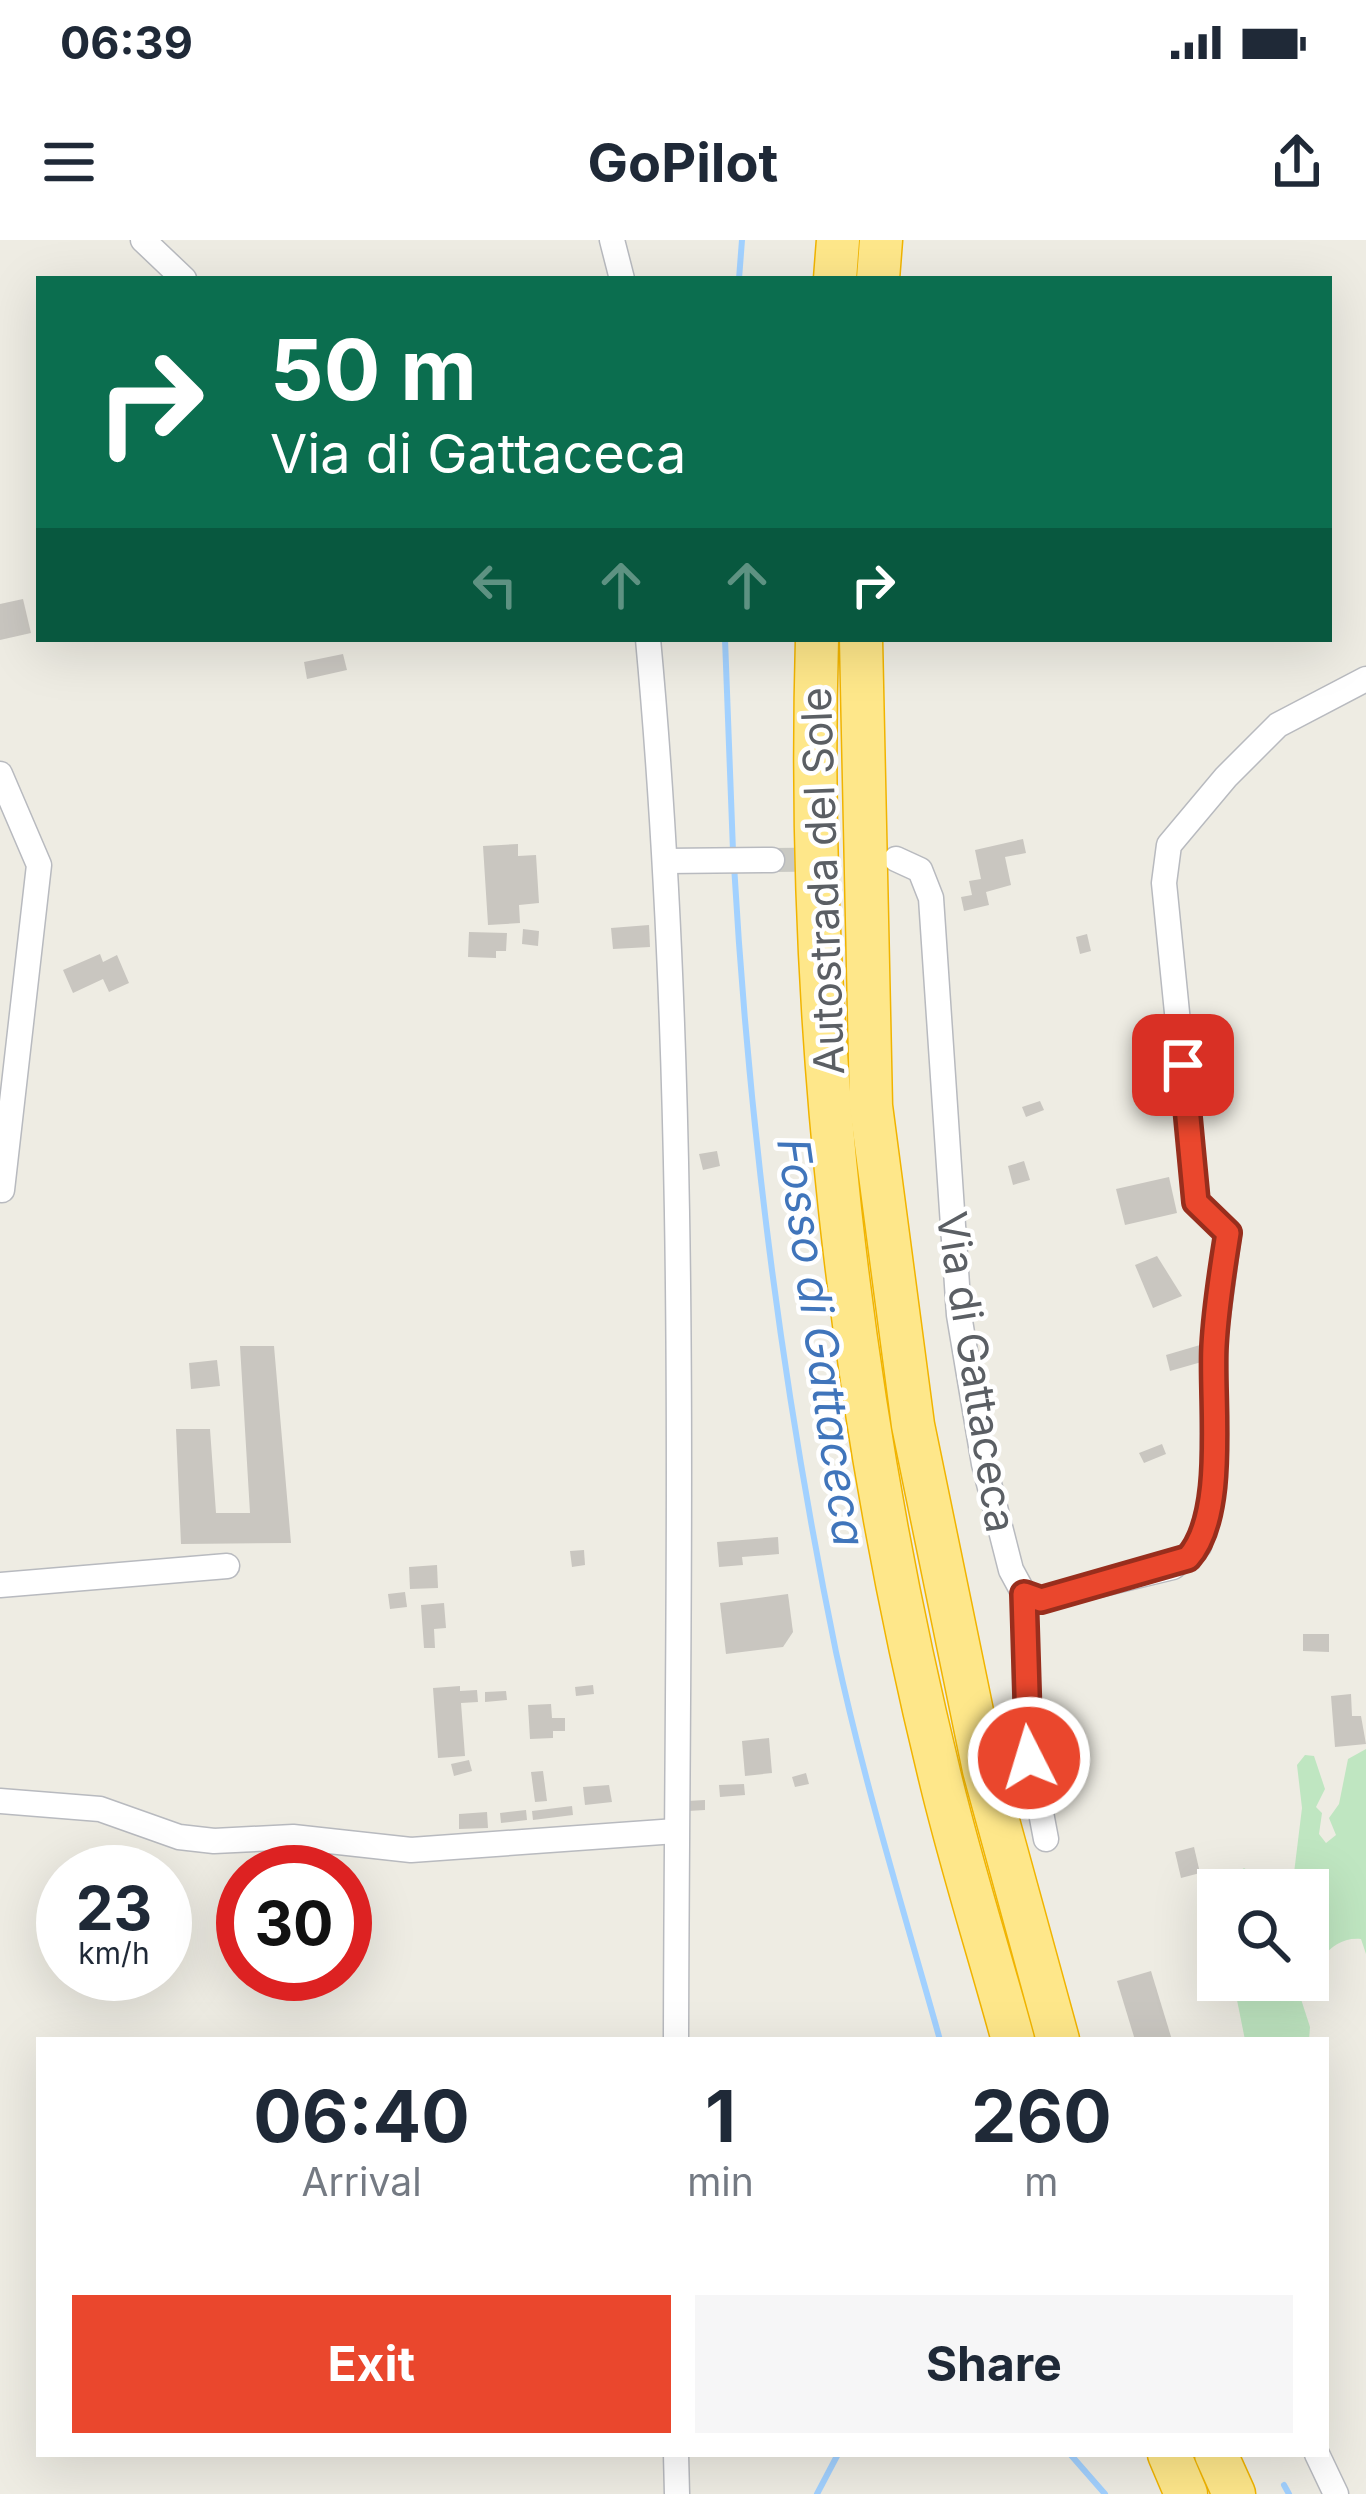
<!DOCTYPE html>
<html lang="en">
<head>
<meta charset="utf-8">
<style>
	:root { --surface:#fff; --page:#f6f6f7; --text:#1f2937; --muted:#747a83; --accent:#ea472d }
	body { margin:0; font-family:Inter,sans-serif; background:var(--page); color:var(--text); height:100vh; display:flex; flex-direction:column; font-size:45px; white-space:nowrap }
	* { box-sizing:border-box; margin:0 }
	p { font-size:39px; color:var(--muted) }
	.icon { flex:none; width:66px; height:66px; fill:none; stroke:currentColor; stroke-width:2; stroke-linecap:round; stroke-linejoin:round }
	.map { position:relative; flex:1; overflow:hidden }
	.sheet { position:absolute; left:36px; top:1797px; width:1293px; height:420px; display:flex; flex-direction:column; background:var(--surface); border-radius:0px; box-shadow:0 12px 48px #0002 }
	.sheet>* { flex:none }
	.guide { position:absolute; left:36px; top:36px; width:1296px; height:366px; border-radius:0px; box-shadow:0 12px 48px #0002; background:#0b6e4f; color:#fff; overflow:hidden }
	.controls { position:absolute; left:1197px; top:1629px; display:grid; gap:24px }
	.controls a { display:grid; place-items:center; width:132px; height:132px; border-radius:0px; background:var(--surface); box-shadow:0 12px 48px #0002; font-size:60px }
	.speed { position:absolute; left:36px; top:1605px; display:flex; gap:24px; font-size:60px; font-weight:700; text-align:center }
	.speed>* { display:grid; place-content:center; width:156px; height:156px; border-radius:50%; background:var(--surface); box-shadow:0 12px 48px #0002; line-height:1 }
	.speed small { font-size:30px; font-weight:400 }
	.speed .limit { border:18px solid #d22; background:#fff; color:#111 }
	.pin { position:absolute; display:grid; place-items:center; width:102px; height:102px; color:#fff; margin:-51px; border-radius:24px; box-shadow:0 6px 18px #0006 }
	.me { position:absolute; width:132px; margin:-66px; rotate:355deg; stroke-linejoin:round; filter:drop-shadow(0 0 9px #0008) }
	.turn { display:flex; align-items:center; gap:42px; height:252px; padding:0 36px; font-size:54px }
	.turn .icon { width:156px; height:156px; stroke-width:2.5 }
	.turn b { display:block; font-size:84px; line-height:102px }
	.lanes { display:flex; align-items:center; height:114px; padding:0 36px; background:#0003; justify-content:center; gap:60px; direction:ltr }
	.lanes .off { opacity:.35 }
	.eta { display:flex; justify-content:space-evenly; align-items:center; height:204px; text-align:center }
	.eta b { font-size:72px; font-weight:700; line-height:84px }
	.action { display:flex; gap:24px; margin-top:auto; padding:24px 36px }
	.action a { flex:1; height:138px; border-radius:0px; background:var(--accent); color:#fff; font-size:48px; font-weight:700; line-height:138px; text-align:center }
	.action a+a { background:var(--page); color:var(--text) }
	.status { display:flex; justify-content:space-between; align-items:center; height:84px; padding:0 60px; background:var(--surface); direction:ltr }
	.status svg { height:33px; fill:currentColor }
	header { display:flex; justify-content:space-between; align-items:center; height:156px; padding:0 36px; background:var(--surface); font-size:54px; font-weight:700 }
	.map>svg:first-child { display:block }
	.green { fill:#bfe6c1 }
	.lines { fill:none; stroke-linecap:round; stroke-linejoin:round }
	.stream { stroke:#a2d1ff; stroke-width:6 }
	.building { fill:#c9c6c0 }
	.minor-tunnel { stroke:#c9c9c3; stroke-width:24; stroke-dasharray:24 12; stroke-linecap:butt }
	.minor-casing { stroke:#b8babf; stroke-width:27 }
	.motorway-casing { stroke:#f1b400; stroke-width:45 }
	.minor { stroke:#fff; stroke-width:24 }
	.motorway { stroke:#fee78a; stroke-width:42 }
	.route-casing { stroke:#982e1d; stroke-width:30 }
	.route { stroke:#ea472d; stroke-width:21 }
	.labels { text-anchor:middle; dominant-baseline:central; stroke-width:9; stroke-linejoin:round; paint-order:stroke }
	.street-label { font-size:42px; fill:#5b5f64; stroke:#fff }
	.water-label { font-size:45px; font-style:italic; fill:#4075bb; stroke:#fff }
</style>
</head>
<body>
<div class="status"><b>06:39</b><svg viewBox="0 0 49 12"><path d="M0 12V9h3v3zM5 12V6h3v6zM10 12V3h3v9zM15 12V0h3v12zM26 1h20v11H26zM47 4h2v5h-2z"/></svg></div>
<header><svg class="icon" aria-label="menu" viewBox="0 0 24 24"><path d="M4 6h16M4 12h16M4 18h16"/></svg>GoPilot<svg class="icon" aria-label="share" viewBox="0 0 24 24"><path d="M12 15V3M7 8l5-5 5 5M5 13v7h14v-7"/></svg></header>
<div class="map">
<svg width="1366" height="2254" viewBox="0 0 1366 2254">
	<rect width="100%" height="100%" fill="#eeece3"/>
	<!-- green -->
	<path class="green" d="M 1366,1509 L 1366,1714 L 1361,1699 C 1327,1696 1315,1730 1300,1756 L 1310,1787 L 1309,1800 L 1245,1800 L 1237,1760 L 1220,1740 L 1308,1740 L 1308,1650 L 1229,1650 L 1228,1641 L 1244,1628 L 1263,1640 L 1294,1633 L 1302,1568 L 1297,1525 L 1305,1515 L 1314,1516 L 1325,1549 L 1316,1567 L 1322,1573 L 1319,1594 L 1326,1603 L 1336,1595 L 1329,1578 L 1339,1564 L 1348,1519 Z"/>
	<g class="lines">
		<!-- stream -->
		<g class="stream">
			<path d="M 739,39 L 742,0"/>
			<path d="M 725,399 L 733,611"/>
			<path d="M 734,625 C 749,888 783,1153 836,1412 C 864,1542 904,1672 940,1800"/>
			<path d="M 1070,2214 L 1105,2254"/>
			<path d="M 1284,2245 L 1289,2254"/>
			<path d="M 817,2254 L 838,2214"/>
		</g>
	</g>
	<!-- building -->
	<g class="building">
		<path d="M 23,359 L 31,393 L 0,400 L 0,364 Z"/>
		<path d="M 343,414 L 347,430 L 307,439 L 304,422 Z"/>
		<path d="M 1023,599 L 1026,613 L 1005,617 L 1011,645 L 986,652 L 989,665 L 964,671 L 961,657 L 972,655 L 969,641 L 981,639 L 975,610 Z"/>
		<path d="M 518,604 L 518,616 L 536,615 L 539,663 L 519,665 L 520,683 L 488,685 L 483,606 Z"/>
		<path d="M 649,685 L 650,707 L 613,709 L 611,688 Z"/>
		<path d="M 523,689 L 539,691 L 538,706 L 522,704 Z"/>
		<path d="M 469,692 L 507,693 L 506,711 L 496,711 L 496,718 L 468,717 Z"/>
		<path d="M 1087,694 L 1091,711 L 1080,714 L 1076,697 Z"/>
		<path d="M 100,714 L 103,722 L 117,715 L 129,743 L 109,752 L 103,739 L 73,753 L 63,730 Z"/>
		<path d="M 1040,861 L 1044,870 L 1026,877 L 1022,867 Z"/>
		<path d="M 717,911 L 720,926 L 703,930 L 699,914 Z"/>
		<path d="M 1024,921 L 1030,940 L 1013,945 L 1008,926 Z"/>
		<path d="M 1169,937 L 1177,973 L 1125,985 L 1116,949 Z"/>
		<path d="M 1157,1016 L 1182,1056 L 1153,1068 L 1135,1025 Z"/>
		<path d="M 1200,1105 L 1205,1121 L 1170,1131 L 1166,1115 Z"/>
		<path d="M 240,1106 L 274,1106 L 291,1303 L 181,1304 L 176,1189 L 210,1189 L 216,1273 L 250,1273 Z"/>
		<path d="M 217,1120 L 220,1146 L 191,1149 L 189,1123 Z"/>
		<path d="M 1162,1204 L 1166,1214 L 1144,1223 L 1139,1213 Z"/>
		<path d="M 778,1297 L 779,1314 L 742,1317 L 743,1325 L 719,1327 L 717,1302 Z"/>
		<path d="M 584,1310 L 585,1325 L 572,1327 L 570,1311 Z"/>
		<path d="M 437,1325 L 438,1348 L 410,1349 L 409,1327 Z"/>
		<path d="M 405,1352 L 407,1367 L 390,1369 L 388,1354 Z"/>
		<path d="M 788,1354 L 793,1392 L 783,1407 L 726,1414 L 720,1363 Z"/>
		<path d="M 444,1363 L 446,1388 L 434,1389 L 435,1408 L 424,1408 L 421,1365 Z"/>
		<path d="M 1303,1394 L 1329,1394 L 1329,1412 L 1303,1411 Z"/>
		<path d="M 593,1445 L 594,1454 L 576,1456 L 575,1447 Z"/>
		<path d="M 460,1446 L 460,1451 L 477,1450 L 478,1462 L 461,1463 L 465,1516 L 438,1518 L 433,1448 Z"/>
		<path d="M 506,1451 L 507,1460 L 485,1462 L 485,1452 Z"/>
		<path d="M 1351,1454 L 1352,1476 L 1361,1476 L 1366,1504 L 1335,1507 L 1331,1456 Z"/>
		<path d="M 551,1464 L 552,1478 L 565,1478 L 565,1491 L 553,1491 L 553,1498 L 530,1499 L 528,1465 Z"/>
		<path d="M 769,1498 L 772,1533 L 745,1536 L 742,1501 Z"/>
		<path d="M 469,1520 L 472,1531 L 454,1536 L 451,1524 Z"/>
		<path d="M 543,1531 L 547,1561 L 535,1562 L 531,1532 Z"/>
		<path d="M 806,1533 L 809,1544 L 795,1547 L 792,1537 Z"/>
		<path d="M 744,1544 L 745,1555 L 720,1557 L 719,1545 Z"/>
		<path d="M 609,1545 L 612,1562 L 585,1565 L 583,1547 Z"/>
		<path d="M 705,1560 L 705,1570 L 688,1571 L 687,1561 Z"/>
		<path d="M 572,1566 L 573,1575 L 533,1580 L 532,1571 Z"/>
		<path d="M 526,1570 L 527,1580 L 501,1583 L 500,1573 Z"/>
		<path d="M 487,1572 L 488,1588 L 459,1589 L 459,1574 Z"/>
		<path d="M 1194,1607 L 1200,1633 L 1181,1638 L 1175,1612 Z"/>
		<path d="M 1151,1731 L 1172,1800 L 1135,1800 L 1117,1741 Z"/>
	</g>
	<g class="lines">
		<!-- minor-tunnel -->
		<path class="minor-tunnel" d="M 772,620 L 875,619"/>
		<!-- minor casing -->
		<g class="minor-casing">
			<g id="minor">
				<path d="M 143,0 L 184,39"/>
				<path d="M 612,0 L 622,39"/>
				<path d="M 648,399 C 691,860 677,1336 676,1800"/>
				<path d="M 0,534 L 39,625 L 2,950"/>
				<path d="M 896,619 L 920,630 L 931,658 L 959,1075 L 984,1224 L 1011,1330 L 1024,1354 L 1041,1359 L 1173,1327 L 1199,1306 L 1213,1250 L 1213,1112 L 1229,993 L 1196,962 L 1164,643 L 1169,605 L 1226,537 L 1278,485 L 1366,439"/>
				<path d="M 665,621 L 772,620"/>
				<path d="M 0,1345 L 227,1326"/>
				<path d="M 1024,1354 L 1026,1494 L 1046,1599"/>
				<path d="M 0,1561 L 100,1569 L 179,1597 L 214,1601 L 293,1597 L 411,1610 L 676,1591"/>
				<path d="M 676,2214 L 677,2254"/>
				<path d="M 1317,2214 L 1336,2254"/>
			</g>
		</g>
		<!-- motorway casing -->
		<g class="motorway-casing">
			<g id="motorway">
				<path d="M 835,39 L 838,0"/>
				<path d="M 878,39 L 881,0"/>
				<path d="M 817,399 C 806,780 849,1166 940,1537 C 961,1625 989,1712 1013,1800"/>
				<path d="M 861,399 L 871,866 L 913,1185 L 984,1530 L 1058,1800"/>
				<path d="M 1169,2214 L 1186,2254"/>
				<path d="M 1216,2214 L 1234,2254"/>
			</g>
		</g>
		<!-- minor -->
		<use href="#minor" class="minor"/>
		<!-- motorway -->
		<use href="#motorway" class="motorway"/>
	</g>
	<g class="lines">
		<!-- route casing -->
		<g class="route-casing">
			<path id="route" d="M 1029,1518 L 1024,1354 L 1041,1360 L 1188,1318 C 1227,1275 1211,1163 1214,1106 C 1216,1067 1222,1031 1228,993 L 1196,962 L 1183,825"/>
		</g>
		<!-- route -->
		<use href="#route" class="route"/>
	</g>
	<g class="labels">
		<!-- street labels -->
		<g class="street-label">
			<text transform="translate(822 641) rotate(-92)">Autostrada del Sole</text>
			<text transform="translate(977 1132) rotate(81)">Via di Gattaceca</text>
		</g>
		<!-- water labels -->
		<g class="water-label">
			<text transform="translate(822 1102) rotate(82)">Fosso di Gattaceca</text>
		</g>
	</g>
</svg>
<div class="controls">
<a><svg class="icon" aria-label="search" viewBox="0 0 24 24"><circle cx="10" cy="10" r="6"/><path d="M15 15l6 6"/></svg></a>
</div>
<div class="speed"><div>23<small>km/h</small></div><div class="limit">30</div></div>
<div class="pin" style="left:1183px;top:825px;background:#d93025"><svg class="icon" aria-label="arrive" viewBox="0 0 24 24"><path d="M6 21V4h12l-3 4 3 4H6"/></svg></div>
<svg class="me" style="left:1029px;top:1518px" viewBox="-20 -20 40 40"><circle r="17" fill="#ea472d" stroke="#fff" stroke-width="3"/><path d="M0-11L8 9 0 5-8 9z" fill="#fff"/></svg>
<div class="guide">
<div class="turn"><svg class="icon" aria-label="right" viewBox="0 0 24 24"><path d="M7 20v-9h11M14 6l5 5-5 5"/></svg><div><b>50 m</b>Via di Gattaceca</div></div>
<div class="lanes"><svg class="icon off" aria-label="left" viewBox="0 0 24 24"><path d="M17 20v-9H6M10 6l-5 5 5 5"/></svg><svg class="icon off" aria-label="ahead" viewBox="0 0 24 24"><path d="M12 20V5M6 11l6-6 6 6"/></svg><svg class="icon off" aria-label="ahead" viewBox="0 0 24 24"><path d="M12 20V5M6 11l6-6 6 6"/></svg><svg class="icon" aria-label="right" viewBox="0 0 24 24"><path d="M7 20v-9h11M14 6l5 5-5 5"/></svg></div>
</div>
<section class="sheet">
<div class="eta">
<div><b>06:40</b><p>Arrival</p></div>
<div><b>1</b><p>min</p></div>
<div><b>260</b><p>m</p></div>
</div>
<div class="action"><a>Exit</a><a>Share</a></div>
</section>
</div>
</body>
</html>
